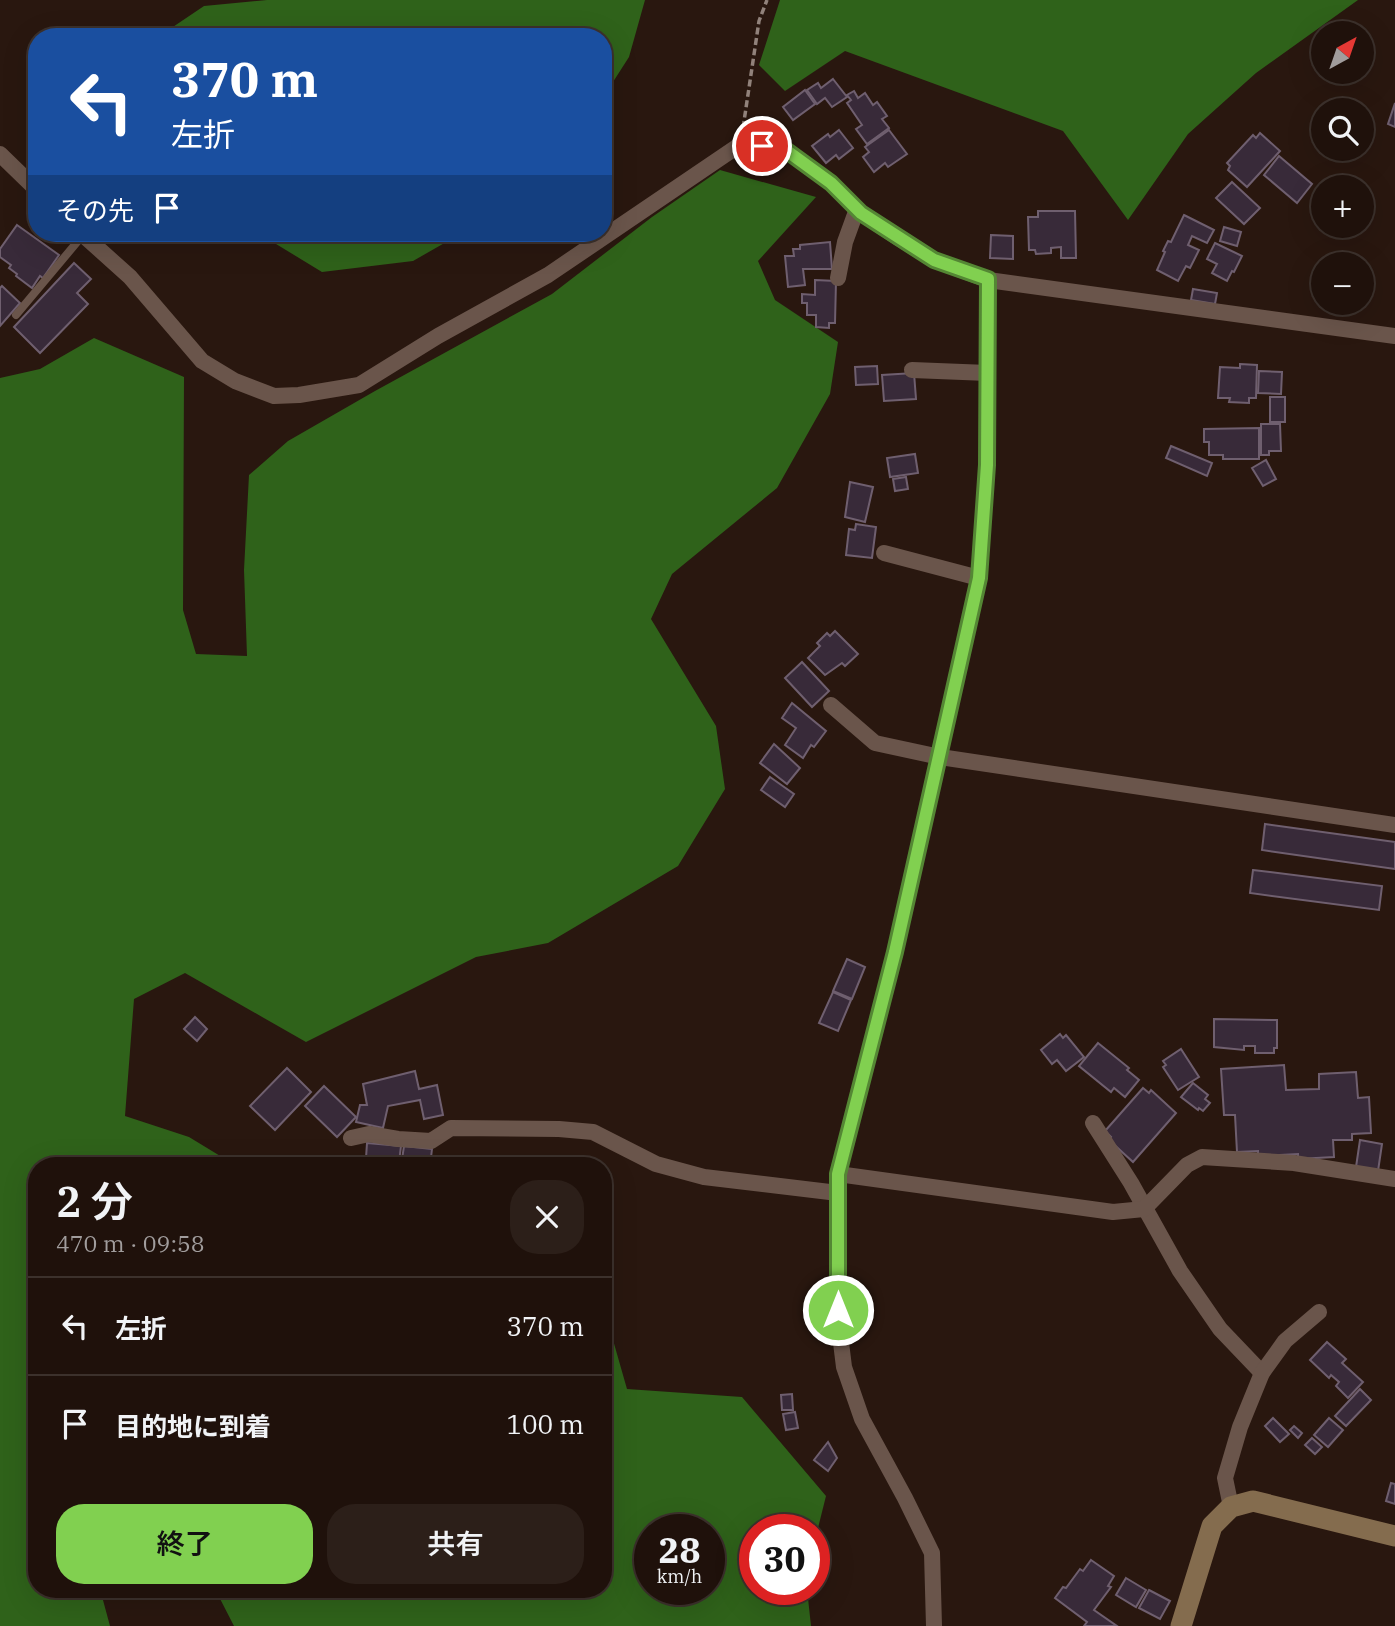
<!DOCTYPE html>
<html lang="ja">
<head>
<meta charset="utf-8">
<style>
	:root { --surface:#1f110b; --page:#2c1f19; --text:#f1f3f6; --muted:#a19d9d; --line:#3c312c; --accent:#81d050 }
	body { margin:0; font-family:"IBM Plex Serif","Noto Sans JP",serif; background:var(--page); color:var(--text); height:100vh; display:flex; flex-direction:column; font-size:26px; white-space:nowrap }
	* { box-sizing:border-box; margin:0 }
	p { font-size:23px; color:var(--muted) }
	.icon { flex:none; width:38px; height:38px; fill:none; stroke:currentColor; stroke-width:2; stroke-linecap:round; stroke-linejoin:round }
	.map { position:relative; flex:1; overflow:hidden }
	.drawer { position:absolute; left:28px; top:1157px; width:584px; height:441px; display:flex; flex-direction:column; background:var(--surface); border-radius:28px; box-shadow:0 7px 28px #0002,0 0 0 2px var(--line) }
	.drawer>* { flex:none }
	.top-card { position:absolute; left:28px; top:28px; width:584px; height:214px; border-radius:28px; box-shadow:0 7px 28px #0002,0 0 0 2px var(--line); background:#1a4fa0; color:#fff; overflow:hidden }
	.needle { width:46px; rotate:40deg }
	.fabs { position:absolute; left:1311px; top:21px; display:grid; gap:14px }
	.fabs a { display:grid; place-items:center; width:63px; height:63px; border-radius:50%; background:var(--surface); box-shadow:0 7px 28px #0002,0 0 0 2px var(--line); font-size:35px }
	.speed { position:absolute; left:634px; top:1514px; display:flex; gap:14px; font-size:35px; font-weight:700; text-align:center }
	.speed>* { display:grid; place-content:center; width:91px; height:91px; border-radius:50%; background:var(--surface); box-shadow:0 7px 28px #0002,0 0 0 2px var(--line); line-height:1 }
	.speed small { font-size:18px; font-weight:400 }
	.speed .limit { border:10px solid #d22; background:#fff; color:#111 }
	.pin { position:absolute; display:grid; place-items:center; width:60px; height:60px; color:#fff; margin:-30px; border:4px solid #fff; border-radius:50%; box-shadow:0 2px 7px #0007 }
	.me { position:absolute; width:77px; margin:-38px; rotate:0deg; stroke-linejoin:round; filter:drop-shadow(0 0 5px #0008) }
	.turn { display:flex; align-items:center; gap:24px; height:147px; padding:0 28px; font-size:32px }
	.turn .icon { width:91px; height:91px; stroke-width:2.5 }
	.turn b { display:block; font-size:49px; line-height:60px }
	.then { display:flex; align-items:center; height:66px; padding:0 28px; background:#0003; gap:14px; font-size:26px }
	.round { display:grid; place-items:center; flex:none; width:74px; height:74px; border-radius:28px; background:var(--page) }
	.headline { display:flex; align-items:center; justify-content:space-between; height:119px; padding:0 28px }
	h1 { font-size:42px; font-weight:600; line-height:52px }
	.primary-button { display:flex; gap:14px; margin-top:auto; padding:14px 28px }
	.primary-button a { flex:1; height:80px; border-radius:28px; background:var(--accent); color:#111; font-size:28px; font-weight:600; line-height:80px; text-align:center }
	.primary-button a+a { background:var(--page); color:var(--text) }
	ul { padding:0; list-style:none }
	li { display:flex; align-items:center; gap:21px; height:98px; padding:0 28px; border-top:2px solid var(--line) }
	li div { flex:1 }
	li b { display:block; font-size:26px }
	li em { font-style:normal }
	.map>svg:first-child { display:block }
	.forest { fill:#2f621a; fill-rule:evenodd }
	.building { fill:#382a39; stroke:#6f5f6f; stroke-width:2 }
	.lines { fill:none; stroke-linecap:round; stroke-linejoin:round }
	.path { stroke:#91827b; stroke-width:3.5; stroke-dasharray:7 3.5; stroke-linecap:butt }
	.lane { stroke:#6a554b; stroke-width:8 }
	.street { stroke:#6a554b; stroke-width:16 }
	.secondary { stroke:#846c4e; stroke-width:21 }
	.route-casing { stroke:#548734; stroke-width:18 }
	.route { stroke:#81d050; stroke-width:12 }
</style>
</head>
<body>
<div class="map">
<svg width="1395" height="1626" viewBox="0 0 1395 1626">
	<rect width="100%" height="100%" fill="#29170f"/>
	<!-- forest -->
	<g class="forest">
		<path d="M 267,0 L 645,0 L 629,57 L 604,96 L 604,37 L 158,37 L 204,6 Z"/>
		<path d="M 780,0 L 1358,0 L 1256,73 L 1188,134 L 1128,220 L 1063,131 L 845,51 L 785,91 L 759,65 Z"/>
		<path d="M 720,170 L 816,197 L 758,261 L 775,300 L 838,342 L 830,394 L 777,488 L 672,574 L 651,619 L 716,726 L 725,789 L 678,866 L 548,943 L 476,957 L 306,1042 L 185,973 L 134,999 L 125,1116 L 189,1137 L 235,1165 L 37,1166 L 37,1589 L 100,1589 L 110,1626 L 0,1626 L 0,378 L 40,369 L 94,338 L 184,377 L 183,610 L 196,654 L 247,656 L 244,570 L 249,475 L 288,441 L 375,391 L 552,294 L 652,217 Z"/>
		<path d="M 258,233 L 257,233 L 462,233 L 413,261 L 322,272 Z"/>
		<path d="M 604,1321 L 609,1326 L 627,1389 L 742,1397 L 826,1496 L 814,1544 L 814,1530 L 754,1530 L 754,1589 L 807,1589 L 811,1626 L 234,1626 L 215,1589 L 604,1589 ZM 649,1530 L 709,1530 L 709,1589 L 649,1589 Z"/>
	</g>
	<!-- building -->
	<g class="building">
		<path d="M 833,79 L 847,97 L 832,107 L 825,98 L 817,104 L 807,90 L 818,83 L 821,88 Z"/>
		<path d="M 805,90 L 815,104 L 793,120 L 783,107 Z"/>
		<path d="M 854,91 L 858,98 L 865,93 L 873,105 L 877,102 L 887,116 L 882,119 L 889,128 L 867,144 L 856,129 L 862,125 L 847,103 L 851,100 L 847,95 Z"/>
		<path d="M 1395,103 L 1395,127 L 1388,124 Z"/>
		<path d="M 839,130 L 853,148 L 839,159 L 836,155 L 826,163 L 812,146 L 828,134 L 830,137 Z"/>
		<path d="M 889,130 L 907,154 L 888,167 L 885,163 L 874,172 L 863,157 L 869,152 L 865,147 Z"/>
		<path d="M 1260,133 L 1280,151 L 1247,187 L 1228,170 L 1230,166 L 1227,163 L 1253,135 L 1256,138 Z"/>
		<path d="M 1279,156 L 1312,184 L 1297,203 L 1264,175 Z"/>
		<path d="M 1232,182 L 1260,208 L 1244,224 L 1216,198 Z"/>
		<path d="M 1038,211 L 1075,211 L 1076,258 L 1061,258 L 1061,247 L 1051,248 L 1051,253 L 1036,254 L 1035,250 L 1029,250 L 1028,217 L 1038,217 Z"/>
		<path d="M 1184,215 L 1214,230 L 1207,243 L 1192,236 L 1188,245 L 1199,250 L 1190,268 L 1186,266 L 1178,281 L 1157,270 L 1165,252 L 1163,251 L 1168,241 L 1171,242 Z"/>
		<path d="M 17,225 L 59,255 L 43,278 L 40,276 L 32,288 L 16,276 L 17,274 L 9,268 L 11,265 L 0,257 L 0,249 Z"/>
		<path d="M 1224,227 L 1241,232 L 1237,246 L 1220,241 Z"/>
		<path d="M 991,235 L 1013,236 L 1013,259 L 990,258 Z"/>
		<path d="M 830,242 L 832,269 L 803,269 L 805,285 L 788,287 L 785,256 L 794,256 L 793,249 L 800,249 L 800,245 Z"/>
		<path d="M 1215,243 L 1242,256 L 1234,272 L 1232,271 L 1227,281 L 1212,273 L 1217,264 L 1207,259 Z"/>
		<path d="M 74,263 L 91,279 L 77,293 L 88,304 L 40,353 L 14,327 Z"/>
		<path d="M 815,280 L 836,281 L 835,323 L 829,323 L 829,328 L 816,327 L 816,315 L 807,315 L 807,303 L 802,303 L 802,294 L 815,295 Z"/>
		<path d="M 2,286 L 20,303 L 0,326 L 0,288 Z"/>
		<path d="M 1193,289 L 1217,293 L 1215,304 L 1191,300 Z"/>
		<path d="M 1240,364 L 1257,365 L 1256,398 L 1249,398 L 1249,403 L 1229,402 L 1230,398 L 1218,398 L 1220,367 L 1240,368 Z"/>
		<path d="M 877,366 L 878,384 L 856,385 L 855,367 Z"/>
		<path d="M 1259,371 L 1282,372 L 1281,394 L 1258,393 Z"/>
		<path d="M 914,373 L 916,399 L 884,401 L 882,375 Z"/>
		<rect x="1270" y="397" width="15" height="25"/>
		<path d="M 1261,424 L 1280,424 L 1281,451 L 1269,451 L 1269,455 L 1261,455 Z"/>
		<path d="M 1259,428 L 1259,459 L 1223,459 L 1223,455 L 1209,455 L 1209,442 L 1204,442 L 1204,429 Z"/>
		<path d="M 1171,446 L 1212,463 L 1207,476 L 1166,458 Z"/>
		<path d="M 915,454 L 918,473 L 890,477 L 887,458 Z"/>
		<path d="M 1266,460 L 1276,479 L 1263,486 L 1252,468 Z"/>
		<path d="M 906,477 L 908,489 L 895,491 L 893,479 Z"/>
		<path d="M 850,482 L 873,487 L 865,522 L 845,517 Z"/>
		<path d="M 856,524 L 876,527 L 872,558 L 846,555 L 849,529 L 855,530 Z"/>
		<path d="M 835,631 L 858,654 L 845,666 L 842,663 L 825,675 L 808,658 L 820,646 L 817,643 L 827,633 L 830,636 Z"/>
		<path d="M 802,662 L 829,691 L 812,707 L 785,678 Z"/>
		<path d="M 792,703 L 826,731 L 814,747 L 811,745 L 803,758 L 785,745 L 796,728 L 782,718 Z"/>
		<path d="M 774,744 L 800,768 L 787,784 L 760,763 Z"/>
		<path d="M 770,777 L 794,794 L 785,807 L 761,790 Z"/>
		<path d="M 1265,824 L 1395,842 L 1395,869 L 1262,850 Z"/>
		<path d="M 1253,870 L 1382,886 L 1379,910 L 1250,893 Z"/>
		<path d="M 847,959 L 865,967 L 852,999 L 833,991 Z"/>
		<path d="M 833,992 L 851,1000 L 838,1031 L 819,1023 Z"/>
		<path d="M 195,1017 L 207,1029 L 197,1041 L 184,1029 Z"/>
		<path d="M 1214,1019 L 1277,1020 L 1277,1048 L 1274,1048 L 1274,1053 L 1255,1053 L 1255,1046 L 1244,1046 L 1244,1050 L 1214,1047 Z"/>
		<path d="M 1060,1034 L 1063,1038 L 1066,1035 L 1084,1057 L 1066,1071 L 1057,1060 L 1052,1064 L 1041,1050 Z"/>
		<path d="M 1098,1043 L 1129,1068 L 1127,1070 L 1139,1080 L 1125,1097 L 1114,1088 L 1111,1092 L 1079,1066 Z"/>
		<path d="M 1181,1049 L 1199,1077 L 1178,1090 L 1163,1067 L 1166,1065 L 1163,1061 Z"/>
		<path d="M 1284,1065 L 1286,1090 L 1319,1089 L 1319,1074 L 1356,1072 L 1358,1098 L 1369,1097 L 1371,1133 L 1352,1134 L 1352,1140 L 1333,1140 L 1334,1157 L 1298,1159 L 1298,1154 L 1258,1156 L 1258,1151 L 1237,1152 L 1235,1115 L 1224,1115 L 1221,1069 Z"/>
		<path d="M 287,1068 L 311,1092 L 275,1130 L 250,1106 Z"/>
		<path d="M 415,1071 L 419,1089 L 437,1085 L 443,1115 L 424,1119 L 420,1100 L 388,1106 L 383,1128 L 356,1122 L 360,1105 L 367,1105 L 363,1084 Z"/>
		<path d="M 1193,1083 L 1208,1095 L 1205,1099 L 1210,1103 L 1203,1111 L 1199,1108 L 1198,1110 L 1181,1097 Z"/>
		<path d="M 324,1086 L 356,1117 L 337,1137 L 305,1106 Z"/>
		<path d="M 1143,1088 L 1149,1093 L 1151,1090 L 1176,1113 L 1133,1162 L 1109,1140 L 1111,1137 L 1105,1131 Z"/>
		<path d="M 1360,1140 L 1382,1144 L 1378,1171 L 1356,1167 Z"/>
		<path d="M 367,1143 L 401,1146 L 399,1162 L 366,1158 Z"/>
		<path d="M 404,1146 L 432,1149 L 430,1166 L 401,1166 Z"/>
		<path d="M 337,1160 L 353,1165 L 335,1166 Z"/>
		<path d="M 1327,1342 L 1346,1359 L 1342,1363 L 1363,1382 L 1348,1398 L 1336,1386 L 1339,1382 L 1331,1375 L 1329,1378 L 1310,1360 Z"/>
		<path d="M 1360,1389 L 1371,1400 L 1346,1426 L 1335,1416 Z"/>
		<path d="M 792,1394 L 793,1410 L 782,1410 L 781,1395 Z"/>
		<path d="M 795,1412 L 798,1428 L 786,1430 L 783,1414 Z"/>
		<path d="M 1273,1418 L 1289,1434 L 1280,1442 L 1265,1426 Z"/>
		<path d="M 1329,1418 L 1343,1430 L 1328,1447 L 1314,1435 Z"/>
		<path d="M 1294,1426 L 1302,1433 L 1298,1438 L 1290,1430 Z"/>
		<path d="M 1312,1438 L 1322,1447 L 1315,1454 L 1305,1445 Z"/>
		<path d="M 828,1442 L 837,1458 L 828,1471 L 814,1460 Z"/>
		<path d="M 1391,1483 L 1395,1484 L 1395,1504 L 1386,1501 Z"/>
		<path d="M 1091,1560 L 1114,1576 L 1108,1586 L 1111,1587 L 1094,1610 L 1117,1626 L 1084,1626 L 1087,1622 L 1055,1598 L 1063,1587 L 1066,1588 L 1080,1569 L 1083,1571 Z"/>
		<path d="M 1126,1578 L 1146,1590 L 1136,1607 L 1116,1595 Z"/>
		<path d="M 1149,1590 L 1170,1601 L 1160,1619 L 1139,1608 Z"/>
	</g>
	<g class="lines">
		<!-- path -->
		<path class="path" d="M 743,128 L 759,21 L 767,0"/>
		<!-- lane -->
		<path class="lane" d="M 16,315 L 83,235"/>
		<!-- street -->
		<g class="street">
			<path d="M 0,154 L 37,190"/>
			<path d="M 81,233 L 130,277 L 202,361 L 235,381 L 274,396 L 299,395 L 359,385 L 438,336 L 548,275 L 741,144 L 783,148 L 831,183 L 861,213 L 900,239 L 934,260 L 988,280 L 1395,336"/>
			<path d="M 838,278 L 845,242 L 857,209"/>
			<path d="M 912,370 L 988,373"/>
			<path d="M 884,553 L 979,578"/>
			<path d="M 831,705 L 875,743 L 940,757 L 1395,825"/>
			<path d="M 1093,1123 L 1131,1183 L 1180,1271 L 1220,1329 L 1262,1373"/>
			<path d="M 351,1138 L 369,1134 L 398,1139 L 431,1141 L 451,1128 L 559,1129 L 593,1132 L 656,1164 L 704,1177 L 838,1193"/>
			<path d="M 838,1174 L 1113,1212 L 1144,1209 L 1187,1165 L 1202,1157 L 1294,1163 L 1395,1179"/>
			<path d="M 1231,1507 L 1225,1478 L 1240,1427 L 1262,1373 L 1285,1341 L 1319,1312"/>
			<path d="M 934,1626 L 932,1553 L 905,1498 L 862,1419 L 844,1367 L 837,1310 L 838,1174 L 895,952 L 979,578 L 987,465 L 988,280"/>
		</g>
		<!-- secondary -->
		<path class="secondary" d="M 1181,1626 L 1212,1526 L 1231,1507 L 1253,1501 L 1395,1536"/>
	</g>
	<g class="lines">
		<!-- route casing -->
		<g class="route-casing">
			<path id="route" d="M 762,146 L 783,148 L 831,183 L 861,213 L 934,260 L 988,279 L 987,465 L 979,578 L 895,952 L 838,1174 L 838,1310"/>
		</g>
		<!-- route -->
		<use href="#route" class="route"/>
	</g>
</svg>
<div class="fabs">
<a><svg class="needle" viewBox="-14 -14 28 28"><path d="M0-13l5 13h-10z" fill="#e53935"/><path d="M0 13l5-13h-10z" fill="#a19d9d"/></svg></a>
<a><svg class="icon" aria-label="search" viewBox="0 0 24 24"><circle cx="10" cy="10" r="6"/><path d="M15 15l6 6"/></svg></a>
<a>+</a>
<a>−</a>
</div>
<div class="speed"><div>28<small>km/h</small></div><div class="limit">30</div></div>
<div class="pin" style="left:762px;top:146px;background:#d93025"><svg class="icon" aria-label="arrive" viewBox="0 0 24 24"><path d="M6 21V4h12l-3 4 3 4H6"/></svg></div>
<svg class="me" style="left:838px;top:1310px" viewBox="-20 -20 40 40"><circle r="17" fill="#81d050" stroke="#fff" stroke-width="3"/><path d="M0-11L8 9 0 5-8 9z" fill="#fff"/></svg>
<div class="top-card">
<div class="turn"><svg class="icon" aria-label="left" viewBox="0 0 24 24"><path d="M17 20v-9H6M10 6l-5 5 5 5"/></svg><div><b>370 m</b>左折</div></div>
<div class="then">その先<svg class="icon" aria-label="arrive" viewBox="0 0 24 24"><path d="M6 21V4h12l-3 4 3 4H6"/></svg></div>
</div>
<section class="drawer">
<div class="headline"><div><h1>2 分</h1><p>470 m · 09:58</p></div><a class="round"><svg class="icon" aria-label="close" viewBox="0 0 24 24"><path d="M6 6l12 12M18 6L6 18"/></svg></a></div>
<ul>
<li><svg class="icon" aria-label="left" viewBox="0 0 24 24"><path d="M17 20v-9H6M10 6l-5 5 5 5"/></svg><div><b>左折</b></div><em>370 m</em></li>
<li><svg class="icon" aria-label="arrive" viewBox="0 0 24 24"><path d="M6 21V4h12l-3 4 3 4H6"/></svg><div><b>目的地に到着</b></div><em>100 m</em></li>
</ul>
<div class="primary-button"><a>終了</a><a>共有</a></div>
</section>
</div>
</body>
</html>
